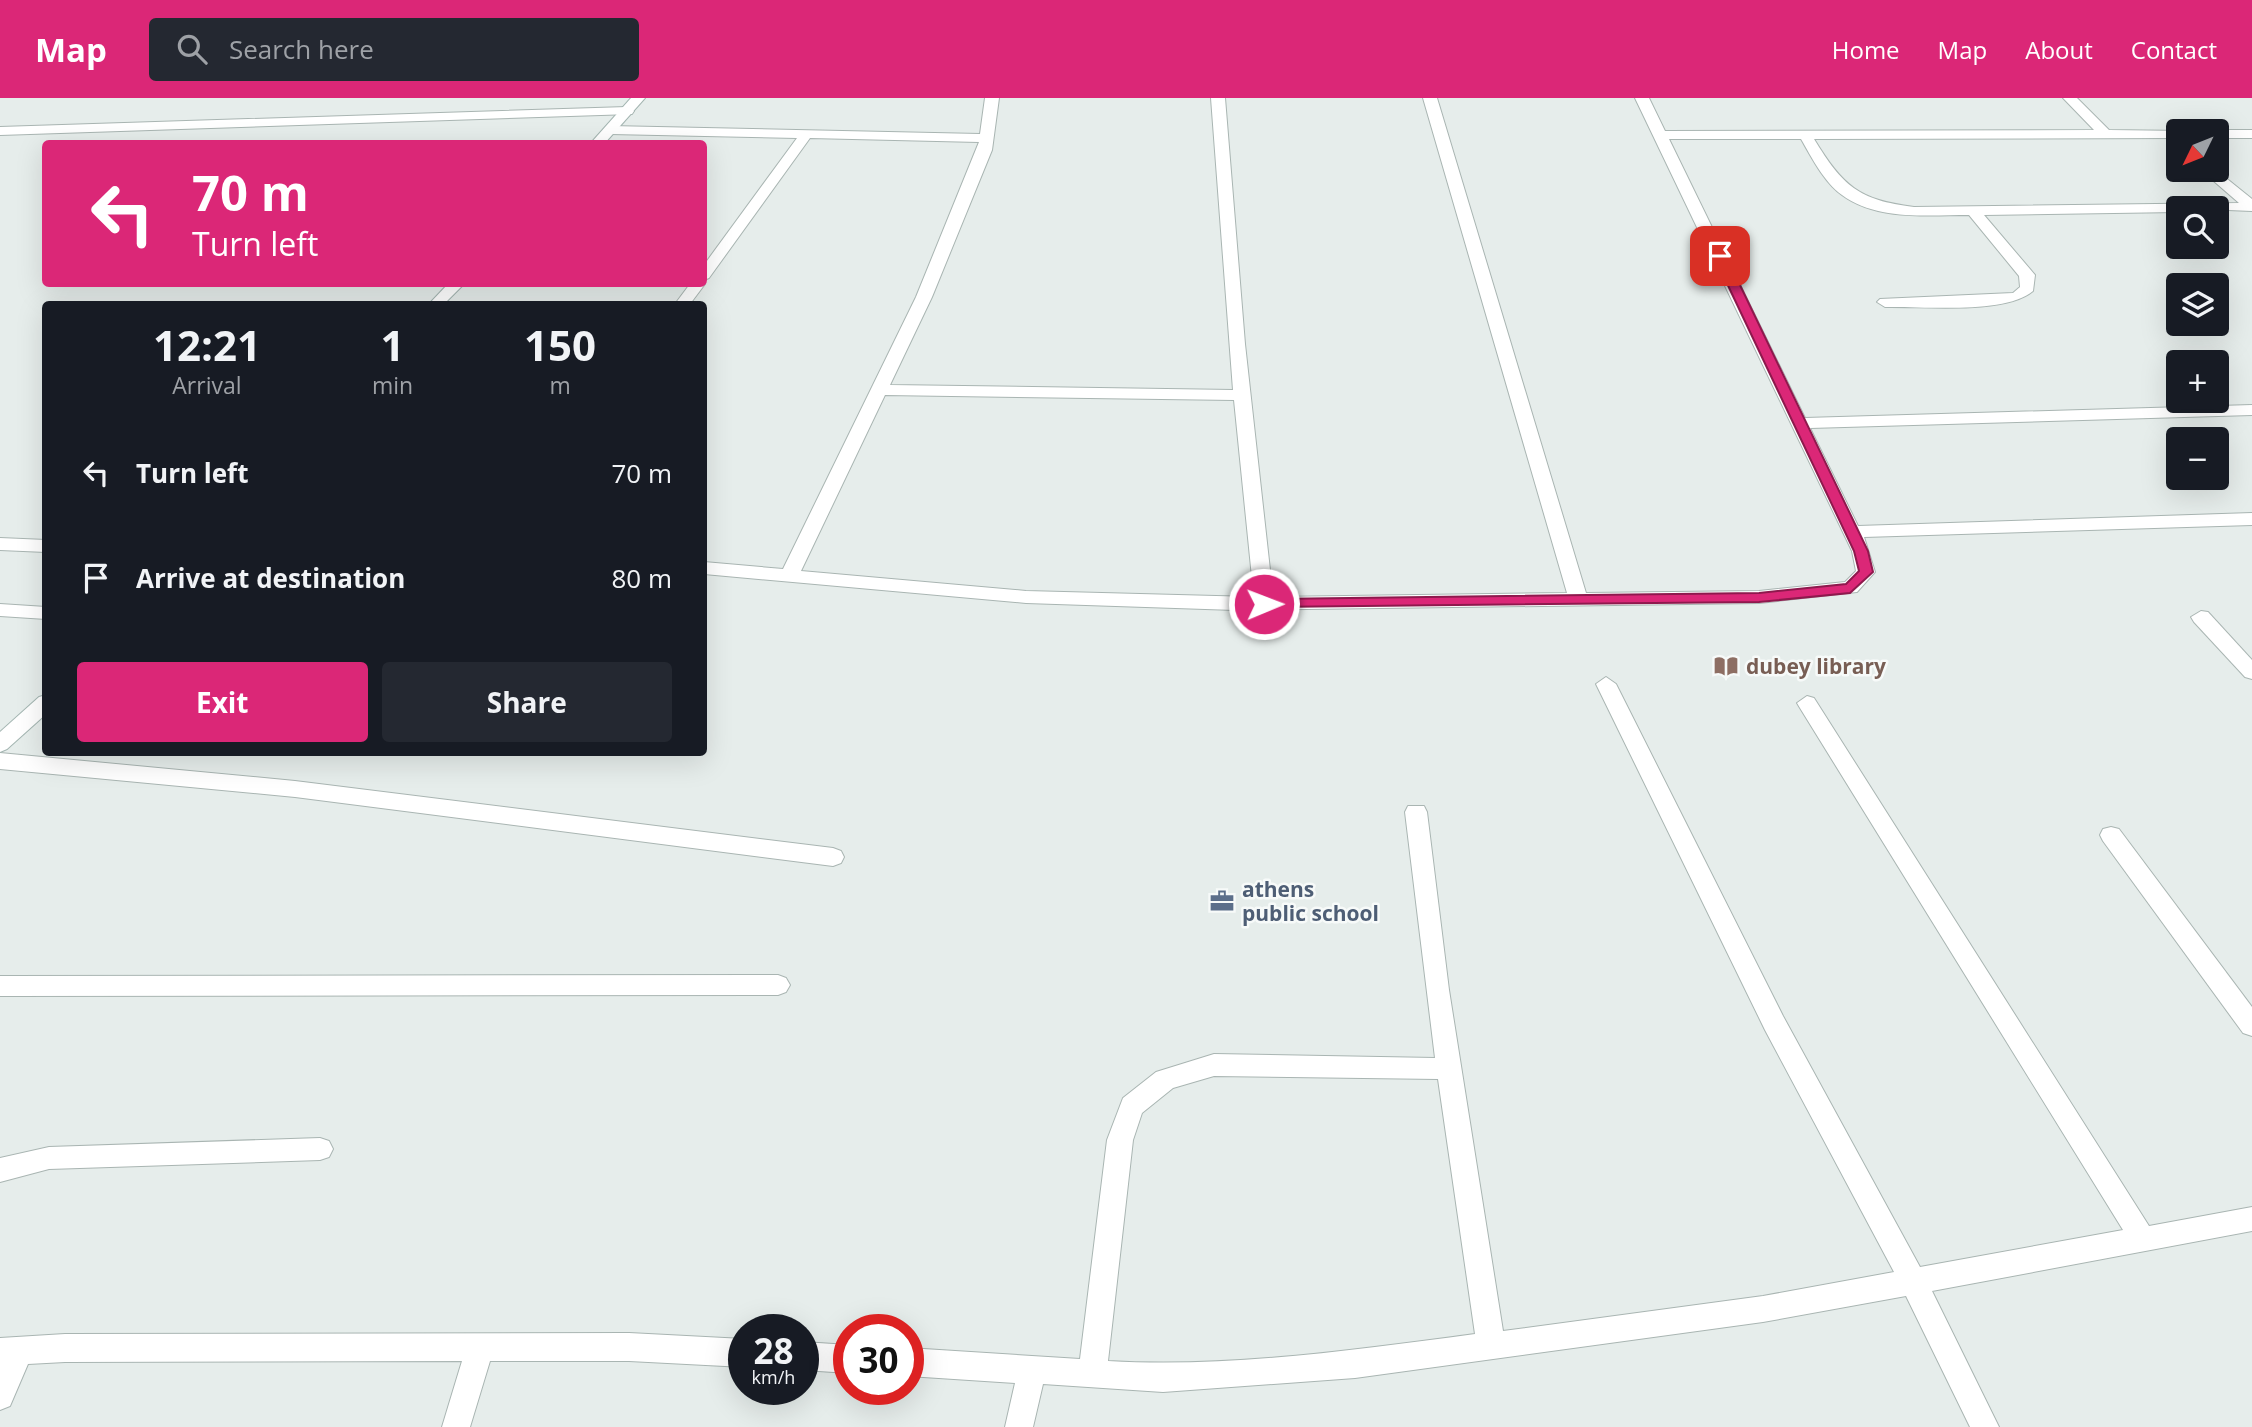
<!DOCTYPE html>
<html lang="en">
<head>
<meta charset="utf-8">
<style>
	:root { --surface:#171b24; --page:#242831; --text:#f1f3f6; --muted:#9ea1a6; --accent:#db2777 }
	body { margin:0; font-family:"Open Sans",sans-serif; background:var(--page); color:var(--text); height:100vh; display:flex; flex-direction:column; font-size:26px; white-space:nowrap }
	* { box-sizing:border-box; margin:0 }
	p { font-size:23px; color:var(--muted) }
	.icon { flex:none; width:38px; height:38px; fill:none; stroke:currentColor; stroke-width:2; stroke-linecap:round; stroke-linejoin:round }
	.map { position:relative; flex:1; overflow:hidden }
	.drawer { position:absolute; left:42px; top:203px; width:665px; height:455px; display:flex; flex-direction:column; background:var(--surface); border-radius:7px; box-shadow:0 7px 28px #0002 }
	.drawer>* { flex:none }
	.top-card { position:absolute; left:42px; top:42px; width:665px; height:147px; border-radius:7px; box-shadow:0 7px 28px #0002; background:#db2777; color:#fff; overflow:hidden }
	.needle { width:46px; rotate:227deg }
	.tools { position:absolute; left:2166px; top:21px; display:grid; gap:14px }
	.tools a { display:grid; place-items:center; width:63px; height:63px; border-radius:7px; background:var(--surface); box-shadow:0 7px 28px #0002; font-size:35px }
	.speed { position:absolute; left:728px; top:1216px; display:flex; gap:14px; font-size:35px; font-weight:700; text-align:center }
	.speed>* { display:grid; place-content:center; width:91px; height:91px; border-radius:50%; background:var(--surface); box-shadow:0 7px 28px #0002; line-height:1 }
	.speed small { font-size:18px; font-weight:400 }
	.speed .limit { border:10px solid #d22; background:#fff; color:#111 }
	.pin { position:absolute; display:grid; place-items:center; width:60px; height:60px; color:#fff; margin:-30px; border-radius:14px; box-shadow:0 4px 10px #0006 }
	.me { position:absolute; width:77px; margin:-38px; rotate:89deg; stroke-linejoin:round; filter:drop-shadow(0 0 5px #0008) }
	.turn { display:flex; align-items:center; gap:24px; height:147px; padding:0 35px; font-size:32px }
	.turn .icon { width:91px; height:91px; stroke-width:2.5 }
	.turn b { display:block; font-size:49px; line-height:60px }
	.eta { display:flex; justify-content:space-evenly; align-items:center; height:119px; text-align:center }
	.eta b { font-size:42px; font-weight:700; line-height:49px }
	.button { display:flex; gap:14px; margin-top:auto; padding:14px 35px }
	.button a { flex:1; height:80px; border-radius:7px; background:var(--accent); color:#fff; font-size:28px; font-weight:700; line-height:80px; text-align:center }
	.button a+a { background:var(--page); color:var(--text) }
	ul { padding:0; list-style:none }
	li { display:flex; align-items:center; gap:21px; height:105px; padding:0 35px }
	li div { flex:1 }
	li b { display:block; font-size:26px }
	li em { font-style:normal }
	header { display:flex; align-items:center; gap:42px; box-sizing:border-box; height:98px; padding:0 35px; background:var(--accent); color:#fff }
	header strong { font-size:33px }
	nav { display:flex; gap:38px; margin-inline-start:auto; font-size:24px }
	.search { width:490px; height:63px; background:var(--page); display:flex; align-items:center; gap:18px; box-sizing:border-box; padding:0 24px; border-radius:7px; color:var(--muted); font-size:26px }
	.map>svg:first-child { display:block }
	.lines { fill:none; stroke-linecap:round; stroke-linejoin:round }
	.street-casing { stroke:#a9b5b2; stroke-width:2 }
	.secondary-casing { stroke:#a3b5b1; stroke-width:2 }
	.street { fill:#fff; fill-rule:evenodd }
	.secondary { fill:#fff; fill-rule:evenodd }
	.route { fill:#db2777; stroke:#8e194d; stroke-width:2 }
	.labels { text-anchor:middle; dominant-baseline:central; stroke-width:5; stroke-linejoin:round; paint-order:stroke }
	.education-label { font-size:21px; font-weight:bold; fill:#785e54; stroke:#f7faf9; text-anchor:start }
	.service-label { font-size:21px; font-weight:bold; fill:#4e5e75; stroke:#f7faf9; text-anchor:start }
</style>
</head>
<body>
<header>
<strong>Map</strong>
<div class="search"><svg class="icon" aria-label="search" viewBox="0 0 24 24"><circle cx="10" cy="10" r="6"/><path d="M15 15l6 6"/></svg>Search here</div>
<nav><a>Home</a><a>Map</a><a>About</a><a>Contact</a></nav>
</header>
<div class="map">
<svg width="2252" height="1329" viewBox="0 0 2252 1329">
	<rect width="100%" height="100%" fill="#e6edeb"/>
	<g class="lines">
		<!-- street casing -->
		<g class="street-casing">
			<g id="street">
				<path d="M 985,0 L 999,0 L 992,52 L 932,199 L 890,287 L 1233,292 L 1211,0 L 1225,0 L 1245,246 L 1273,499 L 1567,495 L 1423,0 L 1437,0 L 1586,495 L 1759,493 L 1845,484 L 1856,473 L 1852,453 L 1635,0 L 1649,0 L 1665,33 L 2094,32 L 2063,0 L 2077,0 L 2109,32 L 2184,33 L 2179,33 L 2179,40 L 1814,41 C 1843,88 1858,102 1914,109 L 2239,105 L 2201,72 L 2216,72 L 2252,101 L 2252,113 L 2179,110 L 2179,114 L 1984,117 L 2035,177 L 2033,193 C 2005,217 1923,208 1885,209 L 1877,204 L 1880,201 L 2013,195 L 2020,189 L 2019,178 L 1969,117 C 1929,117 1877,123 1842,97 C 1824,84 1812,60 1801,41 L 1669,41 L 1805,320 L 2252,307 L 2252,317 L 1810,330 L 1858,428 L 2252,415 L 2252,427 L 1864,439 L 1875,474 L 1857,494 L 1759,505 L 1235,512 L 1026,505 L 704,476 L 704,464 L 783,471 L 916,199 L 979,44 L 810,40 L 709,180 L 704,182 L 704,167 L 797,40 L 610,36 L 603,32 L 610,28 L 980,36 ZM 885,297 L 1234,302 L 1254,499 L 1026,493 L 801,473 Z"/>
				<path d="M 627,9 L 634,13 L 632,16 L 0,37 L 0,29 Z"/>
				<path d="M 2217,32 L 2252,32 L 2252,40 L 2217,40 L 2217,33 L 2212,33 Z"/>
				<path d="M 704,184 L 705,186 L 690,206 L 675,206 L 690,186 Z"/>
				<path d="M 0,440 L 46,442 L 46,454 L 0,452 Z"/>
				<path d="M 0,506 L 46,509 L 46,521 L 0,518 Z"/>
				<path d="M 2201,513 L 2208,514 L 2252,562 L 2252,581 L 2245,579 L 2194,524 L 2191,519 Z"/>
				<path d="M 1606,579 L 1616,586 L 1783,918 L 1920,1169 L 2123,1132 L 1800,610 L 1797,605 L 1807,598 L 1814,600 L 2149,1128 L 2252,1109 L 2252,1133 L 1932,1193 L 1999,1329 L 1970,1329 L 1906,1198 L 1763,1224 L 1355,1280 L 1163,1294 L 1043,1286 L 1033,1329 L 1005,1329 L 1015,1285 L 908,1278 L 908,1250 L 1080,1261 L 1107,1042 L 1123,1000 L 1156,974 L 1214,956 L 1435,960 L 1405,714 L 1408,708 L 1424,708 L 1427,714 L 1449,892 L 1503,1233 L 1763,1198 L 1894,1174 L 1765,932 L 1596,586 ZM 1214,978 L 1438,981 L 1475,1236 C 1354,1252 1230,1270 1108,1263 L 1133,1042 L 1142,1015 L 1173,990 Z"/>
				<path d="M 0,655 L 295,683 L 833,750 L 841,753 L 844,759 L 841,765 L 833,768 L 295,699 L 0,671 Z"/>
				<path d="M 2111,729 L 2119,731 L 2252,909 L 2252,938 L 2243,935 L 2103,743 L 2100,737 L 2103,731 Z"/>
				<path d="M 778,877 L 786,880 L 790,887 L 786,894 L 778,897 L 0,898 L 0,878 Z"/>
				<path d="M 320,1040 L 329,1043 L 333,1051 L 329,1059 L 320,1062 L 49,1071 L 0,1084 L 0,1060 L 49,1049 Z"/>
				<path d="M 629,1235 L 744,1241 L 744,1269 L 629,1263 L 490,1263 L 470,1329 L 442,1329 L 462,1263 L 65,1264 L 28,1266 L 10,1308 L 0,1312 L 0,1240 L 65,1236 Z"/>
				<path d="M 803,1244 L 849,1247 L 849,1275 L 803,1272 Z"/>
			</g>
		</g>
		<!-- secondary casing -->
		<g class="secondary-casing">
			<g id="secondary">
				<path d="M 631,0 L 645,0 L 604,46 L 590,46 Z"/>
				<path d="M 448,186 L 464,186 L 444,206 L 429,206 Z"/>
				<path d="M 46,597 L 46,616 L 7,651 L 0,654 L 0,634 L 39,599 Z"/>
			</g>
		</g>
		<!-- street -->
		<use href="#street" class="street"/>
		<!-- secondary -->
		<use href="#secondary" class="secondary"/>
	</g>
	<!-- route -->
	<path class="route" d="M 1720,154 L 1726,158 L 1868,453 L 1873,474 L 1850,495 L 1759,504 L 1259,509 L 1257,506 L 1264,501 L 1759,495 L 1846,486 L 1859,473 L 1854,453 L 1714,158 Z"/>
	<!-- icons -->
	<defs>
		<g id="library-bare" transform="scale(1.89)"><path d="M-6-4Q-3-5.5-.7-3.5V5Q-3 3-6 4ZM6-4Q3-5.5 .7-3.5V5Q3 3 6 4Z" fill="#8d6e63" stroke="#f7faf9" stroke-width="2.5" paint-order="stroke"/></g>
		<g id="office-bare" transform="scale(1.89)"><path d="M-6-3h4V-5.5h4V-3h4V5H-6ZM-1-4.5V-3h2v-1.5ZM-6 0V1H6V0Z" fill="#5c6f8a" stroke="#f7faf9" stroke-width="2.5" paint-order="stroke"/></g>
	</defs>
	<g fill-rule="evenodd">
		<use href="#library-bare" x="1726" y="568"/>
		<use href="#office-bare" x="1222" y="803"/>
	</g>
	<g class="labels">
		<!-- education labels -->
		<g class="education-label">
			<text x="1746" y="568">dubey library</text>
		</g>
		<!-- service labels -->
		<g class="service-label">
			<text x="1242" y="791">athens<tspan x="1242" dy="24">public school</tspan></text>
		</g>
	</g>
</svg>
<div class="tools">
<a><svg class="needle" viewBox="-14 -14 28 28"><path d="M0-13l5 13h-10z" fill="#e53935"/><path d="M0 13l5-13h-10z" fill="#9ea1a6"/></svg></a>
<a><svg class="icon" aria-label="search" viewBox="0 0 24 24"><circle cx="10" cy="10" r="6"/><path d="M15 15l6 6"/></svg></a>
<a><svg class="icon" aria-label="layers" viewBox="0 0 24 24"><path d="M12 4l9 5-9 5-9-5zM3 14l9 5 9-5"/></svg></a>
<a>+</a>
<a>−</a>
</div>
<div class="speed"><div>28<small>km/h</small></div><div class="limit">30</div></div>
<div class="pin" style="left:1720px;top:158px;background:#d93025"><svg class="icon" aria-label="arrive" viewBox="0 0 24 24"><path d="M6 21V4h12l-3 4 3 4H6"/></svg></div>
<svg class="me" style="left:1264px;top:506px" viewBox="-20 -20 40 40"><circle r="17" fill="#db2777" stroke="#fff" stroke-width="3"/><path d="M0-11L8 9 0 5-8 9z" fill="#fff"/></svg>
<div class="top-card">
<div class="turn"><svg class="icon" aria-label="left" viewBox="0 0 24 24"><path d="M17 20v-9H6M10 6l-5 5 5 5"/></svg><div><b>70 m</b>Turn left</div></div>
</div>
<section class="drawer">
<div class="eta">
<div><b>12:21</b><p>Arrival</p></div>
<div><b>1</b><p>min</p></div>
<div><b>150</b><p>m</p></div>
</div>
<ul>
<li><svg class="icon" aria-label="left" viewBox="0 0 24 24"><path d="M17 20v-9H6M10 6l-5 5 5 5"/></svg><div><b>Turn left</b></div><em>70 m</em></li>
<li><svg class="icon" aria-label="arrive" viewBox="0 0 24 24"><path d="M6 21V4h12l-3 4 3 4H6"/></svg><div><b>Arrive at destination</b></div><em>80 m</em></li>
</ul>
<div class="button"><a>Exit</a><a>Share</a></div>
</section>
</div>
</body>
</html>
